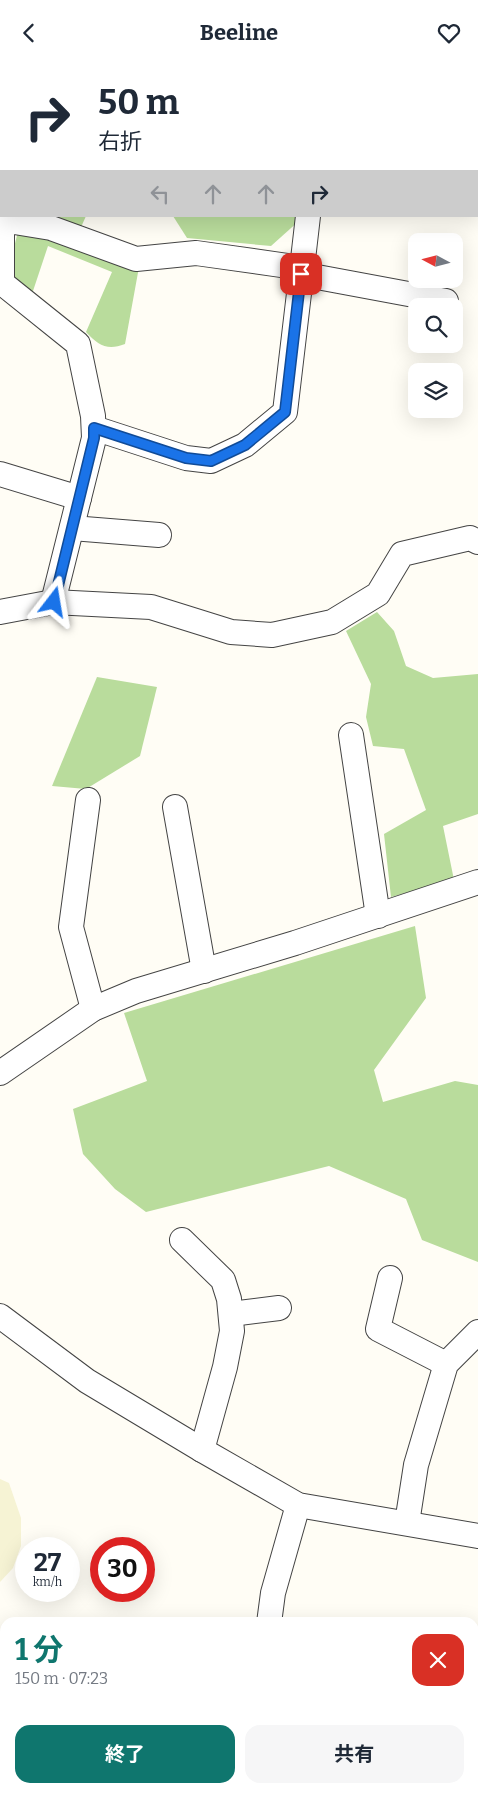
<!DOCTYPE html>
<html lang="ja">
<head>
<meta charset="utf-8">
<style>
	:root { --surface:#fff; --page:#f6f6f7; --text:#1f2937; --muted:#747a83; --accent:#0f766e }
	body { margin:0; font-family:Bitter,"Noto Sans JP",serif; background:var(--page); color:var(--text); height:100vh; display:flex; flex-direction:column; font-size:19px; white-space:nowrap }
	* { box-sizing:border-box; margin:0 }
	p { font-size:16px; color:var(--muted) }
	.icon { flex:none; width:28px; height:28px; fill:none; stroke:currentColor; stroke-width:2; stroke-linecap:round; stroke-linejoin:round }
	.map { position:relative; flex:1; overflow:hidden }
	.drawer { position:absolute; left:0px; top:1552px; width:479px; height:176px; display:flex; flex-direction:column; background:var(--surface); border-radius:15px 15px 0 0; box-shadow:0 5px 20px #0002 }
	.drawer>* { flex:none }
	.hud { position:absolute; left:0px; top:0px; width:479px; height:152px; box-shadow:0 5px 20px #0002; background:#fff; color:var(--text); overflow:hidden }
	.needle { width:32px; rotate:277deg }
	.fabs { position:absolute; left:408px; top:168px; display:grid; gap:10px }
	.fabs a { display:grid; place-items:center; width:55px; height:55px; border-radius:10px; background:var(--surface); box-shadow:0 5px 20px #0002; font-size:25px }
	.speed { position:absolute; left:15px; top:1472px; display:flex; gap:10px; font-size:25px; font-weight:700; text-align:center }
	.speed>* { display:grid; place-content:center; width:65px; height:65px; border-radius:50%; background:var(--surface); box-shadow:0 5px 20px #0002; line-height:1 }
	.speed small { font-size:12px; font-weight:400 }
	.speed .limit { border:8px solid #d22; background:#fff; color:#111 }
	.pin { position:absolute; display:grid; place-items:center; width:42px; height:42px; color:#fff; margin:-21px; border-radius:10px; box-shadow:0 2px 8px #0006 }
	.me { position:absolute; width:55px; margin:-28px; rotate:14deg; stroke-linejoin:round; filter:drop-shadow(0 0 4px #0008) }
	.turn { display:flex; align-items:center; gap:18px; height:105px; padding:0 15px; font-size:22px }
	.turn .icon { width:65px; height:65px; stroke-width:2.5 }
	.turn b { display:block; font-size:35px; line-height:42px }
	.lanes { display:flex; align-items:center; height:48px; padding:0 15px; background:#0003; justify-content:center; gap:25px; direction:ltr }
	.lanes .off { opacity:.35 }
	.round { display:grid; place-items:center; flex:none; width:52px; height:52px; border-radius:15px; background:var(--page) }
	.overview { display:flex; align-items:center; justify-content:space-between; height:85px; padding:0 15px }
	h1 { font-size:30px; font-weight:700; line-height:38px; color:var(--accent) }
	.cta { display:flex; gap:10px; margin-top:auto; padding:10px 15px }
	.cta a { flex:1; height:58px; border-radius:15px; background:var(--accent); color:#fff; font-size:20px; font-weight:700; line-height:58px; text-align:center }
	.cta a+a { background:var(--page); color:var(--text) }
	header { display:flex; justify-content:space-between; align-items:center; height:65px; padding:0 15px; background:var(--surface); font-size:22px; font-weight:700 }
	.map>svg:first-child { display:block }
	.farmland { fill:#f6f3d4 }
	.forest { fill:#b9dc9c }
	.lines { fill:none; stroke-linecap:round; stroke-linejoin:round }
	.street-casing { stroke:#444; stroke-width:26 }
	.street { stroke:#fff; stroke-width:24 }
	.route-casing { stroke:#114b97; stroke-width:12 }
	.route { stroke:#1a73e8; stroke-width:9 }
</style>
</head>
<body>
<header><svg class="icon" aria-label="back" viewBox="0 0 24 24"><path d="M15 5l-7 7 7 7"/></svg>Beeline<svg class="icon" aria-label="heart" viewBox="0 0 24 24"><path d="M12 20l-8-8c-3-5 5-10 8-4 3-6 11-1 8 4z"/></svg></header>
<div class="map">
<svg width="478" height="1728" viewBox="0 0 478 1728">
	<rect width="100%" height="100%" fill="#fffdf5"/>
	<!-- farmland -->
	<g class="farmland">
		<path d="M 0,1414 L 9,1418 L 21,1453 L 21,1481 L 13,1503 L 0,1517 Z"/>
		<path d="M 0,1689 L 5,1691 L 5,1724 L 70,1724 L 78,1728 L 0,1728 Z"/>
	</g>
	<!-- forest -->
	<g class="forest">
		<path d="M 22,151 L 86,151 L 74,178 L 139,202 L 125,279 C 107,286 98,280 86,267 L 112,207 L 48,181 L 32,229 L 11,215 L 12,190 Z"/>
		<path d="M 173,151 L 300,151 L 300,155 L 271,181 L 187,173 Z"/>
		<path d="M 377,547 L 394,566 L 406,601 L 433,613 L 478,609 L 478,749 L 443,761 L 454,815 L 391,832 L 384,769 L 426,745 L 404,684 L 373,681 L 366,652 L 371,619 L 346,566 Z"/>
		<path d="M 97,612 L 157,622 L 140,691 L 86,724 L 52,721 Z"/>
		<path d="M 415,861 L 426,933 L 374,1005 L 383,1037 L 455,1016 L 478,1020 L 478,1197 L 422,1175 L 406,1134 L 329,1101 L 146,1147 L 115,1124 L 83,1089 L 73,1044 L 147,1016 L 124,948 Z"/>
	</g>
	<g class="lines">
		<!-- street casing -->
		<g class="street-casing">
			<g id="street">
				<path d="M 21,0 L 23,1"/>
				<path d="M 104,1 L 104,0"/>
				<path d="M 327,1 L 327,0"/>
				<path d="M 302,203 L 308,151"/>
				<path d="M 301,209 L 446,236"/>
				<path d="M 0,409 L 79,433"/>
				<path d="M 72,463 L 159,470"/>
				<path d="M 53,537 L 94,373 L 93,351 L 78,279 L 2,218 L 2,155 L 51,163 L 136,194 L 196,188 L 302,203 L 285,347 L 245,380 L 211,396 L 186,393 L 94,363"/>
				<path d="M 0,547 L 53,537 L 151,542 L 231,567 L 272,570 L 332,557 L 378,529 L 402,489 L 470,473 L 478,477"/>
				<path d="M 351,670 L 378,851"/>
				<path d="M 88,735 L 71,862 L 93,944"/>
				<path d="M 175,742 L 204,906"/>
				<path d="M 0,1008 L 93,944 L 136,926 L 295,878 L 478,817"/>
				<path d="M 182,1175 L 223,1215 L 229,1234 L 232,1266 L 225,1302 L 202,1385"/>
				<path d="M 390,1213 L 378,1264 L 446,1299"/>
				<path d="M 231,1249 L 279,1243"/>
				<path d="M 0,1251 L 87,1316 L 202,1385 L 298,1440 L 478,1471"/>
				<path d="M 407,1458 L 416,1400 L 446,1299 L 478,1267"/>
				<path d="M 269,1558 L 273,1528 L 298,1440"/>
				<path d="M 474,1621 L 478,1614"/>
				<path d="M 249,1728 L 249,1724"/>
				<path d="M 443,1728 L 444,1724"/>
			</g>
		</g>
		<!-- street -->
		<use href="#street" class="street"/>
	</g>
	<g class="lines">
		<!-- route casing -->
		<g class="route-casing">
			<path id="route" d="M 54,537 L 94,373 L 94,363 L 186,393 L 211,396 L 245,380 L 285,347 L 301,209"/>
		</g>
		<!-- route -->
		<use href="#route" class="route"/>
	</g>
</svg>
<div class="fabs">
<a><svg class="needle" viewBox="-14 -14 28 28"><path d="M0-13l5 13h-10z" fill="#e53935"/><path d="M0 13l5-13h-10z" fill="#747a83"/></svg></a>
<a><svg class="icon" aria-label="search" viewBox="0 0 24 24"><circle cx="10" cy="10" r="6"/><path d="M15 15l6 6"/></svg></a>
<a><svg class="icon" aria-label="layers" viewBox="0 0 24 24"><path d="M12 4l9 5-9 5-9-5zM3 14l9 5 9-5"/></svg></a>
</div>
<div class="speed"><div>27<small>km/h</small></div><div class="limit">30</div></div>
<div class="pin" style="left:301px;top:209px;background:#d93025"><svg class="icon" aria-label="arrive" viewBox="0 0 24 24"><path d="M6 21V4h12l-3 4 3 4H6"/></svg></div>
<svg class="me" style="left:54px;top:537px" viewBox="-20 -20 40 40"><path d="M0-17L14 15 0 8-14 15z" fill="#1a73e8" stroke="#fff" stroke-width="4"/></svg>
<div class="hud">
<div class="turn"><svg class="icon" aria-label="right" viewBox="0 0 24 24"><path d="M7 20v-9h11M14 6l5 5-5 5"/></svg><div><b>50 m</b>右折</div></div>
<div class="lanes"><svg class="icon off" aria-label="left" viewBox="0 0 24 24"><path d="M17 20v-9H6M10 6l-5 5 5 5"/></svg><svg class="icon off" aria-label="ahead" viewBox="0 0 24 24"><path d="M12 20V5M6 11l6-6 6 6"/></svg><svg class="icon off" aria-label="ahead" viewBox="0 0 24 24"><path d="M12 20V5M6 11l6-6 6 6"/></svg><svg class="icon" aria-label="right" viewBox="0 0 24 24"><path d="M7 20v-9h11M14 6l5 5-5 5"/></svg></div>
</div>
<section class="drawer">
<div class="overview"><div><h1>1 分</h1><p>150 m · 07:23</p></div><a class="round" style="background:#d93025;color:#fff"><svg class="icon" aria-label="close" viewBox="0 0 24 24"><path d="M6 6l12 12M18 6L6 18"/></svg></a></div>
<div class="cta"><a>終了</a><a>共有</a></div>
</section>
</div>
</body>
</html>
